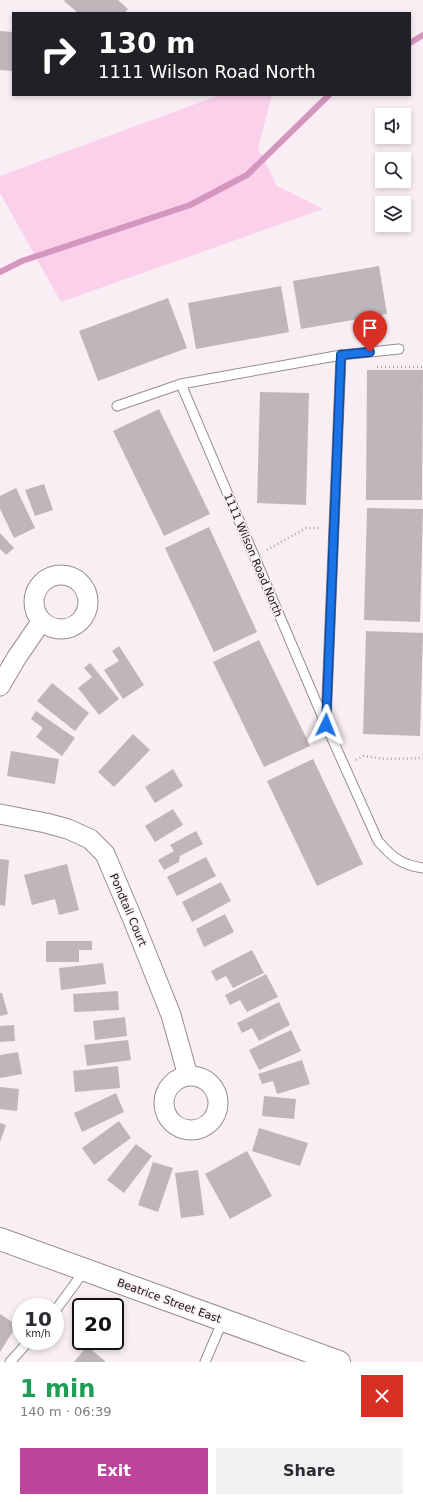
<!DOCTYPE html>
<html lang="en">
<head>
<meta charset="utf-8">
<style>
	:root { --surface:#fff; --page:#f2f2f3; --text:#2b2b33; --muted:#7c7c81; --accent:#bc459b }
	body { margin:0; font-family:"DejaVu Sans",sans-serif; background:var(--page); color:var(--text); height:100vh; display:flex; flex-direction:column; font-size:15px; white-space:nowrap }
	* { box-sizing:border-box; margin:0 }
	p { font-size:13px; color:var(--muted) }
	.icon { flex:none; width:22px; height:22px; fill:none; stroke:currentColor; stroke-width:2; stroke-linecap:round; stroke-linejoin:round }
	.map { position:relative; height:1362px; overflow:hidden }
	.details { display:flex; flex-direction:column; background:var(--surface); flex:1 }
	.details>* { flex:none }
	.hud { position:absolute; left:12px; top:12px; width:399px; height:84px; border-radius:0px; box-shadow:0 2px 6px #0003; background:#202124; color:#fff; overflow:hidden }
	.tools { position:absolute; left:375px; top:108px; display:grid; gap:8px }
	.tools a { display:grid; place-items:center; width:36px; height:36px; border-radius:0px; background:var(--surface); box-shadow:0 2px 6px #0003; font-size:20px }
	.speed { position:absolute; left:12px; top:1298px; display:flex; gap:8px; font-size:20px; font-weight:700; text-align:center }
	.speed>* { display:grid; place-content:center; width:52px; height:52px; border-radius:50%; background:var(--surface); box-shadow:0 2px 6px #0003; line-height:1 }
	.speed small { font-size:10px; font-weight:400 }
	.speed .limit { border:2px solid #111; border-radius:6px; background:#fff; color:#111 }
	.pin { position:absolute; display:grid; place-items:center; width:34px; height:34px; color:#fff; margin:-41px -17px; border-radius:50% 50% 50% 0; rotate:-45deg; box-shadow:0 0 4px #0007 }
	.pin .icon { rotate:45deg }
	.me { position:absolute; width:44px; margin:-22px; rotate:2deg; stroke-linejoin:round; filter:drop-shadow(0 0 3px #0008) }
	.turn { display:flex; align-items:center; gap:14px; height:84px; padding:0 20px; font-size:18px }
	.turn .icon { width:52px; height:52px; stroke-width:2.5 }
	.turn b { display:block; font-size:28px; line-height:34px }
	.round { display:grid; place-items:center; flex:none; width:42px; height:42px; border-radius:0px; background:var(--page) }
	.summary { display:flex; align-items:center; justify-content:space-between; height:68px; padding:0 20px }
	h1 { font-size:24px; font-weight:700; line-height:30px; color:#1e9e55 }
	.primary-button { display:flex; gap:8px; margin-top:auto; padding:8px 20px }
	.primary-button a { flex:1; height:46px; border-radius:0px; background:var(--accent); color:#fff; font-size:16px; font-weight:700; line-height:46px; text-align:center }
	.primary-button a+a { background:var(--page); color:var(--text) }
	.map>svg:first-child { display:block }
	.green { fill:#fad0ea }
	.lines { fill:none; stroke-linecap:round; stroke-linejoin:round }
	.stream { stroke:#d495be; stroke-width:6 }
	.building { fill:#bfb6bb }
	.lane-casing { stroke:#978e94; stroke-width:11 }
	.street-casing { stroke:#978e94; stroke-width:21 }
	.secondary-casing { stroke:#978e94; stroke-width:24 }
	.path { stroke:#aca4a9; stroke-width:2.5; stroke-dasharray:1 3; stroke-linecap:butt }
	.lane { stroke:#fff; stroke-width:9 }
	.street { stroke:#fff; stroke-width:19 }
	.secondary { stroke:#fff; stroke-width:22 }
	.route-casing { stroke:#114b97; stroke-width:10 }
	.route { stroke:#1a73e8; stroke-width:7 }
	.labels { text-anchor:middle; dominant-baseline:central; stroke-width:3; stroke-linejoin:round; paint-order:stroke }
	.street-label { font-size:11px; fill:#181416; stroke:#f8eef4 }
</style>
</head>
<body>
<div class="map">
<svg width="423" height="1362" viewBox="0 0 423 1362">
	<rect width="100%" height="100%" fill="#f8eef4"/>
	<!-- green -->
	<path class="green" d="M 220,95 L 272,95 L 258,148 L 277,186 L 323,209 L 61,302 L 0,193 L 0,176 Z"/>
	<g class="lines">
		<!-- stream -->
		<g class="stream">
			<path d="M 410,43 L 423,35"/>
			<path d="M 0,272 L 22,261 L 190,205 L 247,175 L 329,95"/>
		</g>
	</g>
	<!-- building -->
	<g class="building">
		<path d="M 65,0 L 118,0 L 128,9 L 125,13 L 78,13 L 64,1 Z"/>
		<path d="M 0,31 L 13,32 L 13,71 L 0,70 Z"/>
		<path d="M 379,266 L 387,314 L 301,329 L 293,281 Z"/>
		<path d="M 281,286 L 289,332 L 196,349 L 188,303 Z"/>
		<path d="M 168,298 L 187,348 L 98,381 L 79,331 Z"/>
		<path d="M 367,370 L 423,370 L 422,500 L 366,500 Z"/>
		<path d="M 260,392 L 309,393 L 306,505 L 257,503 Z"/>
		<path d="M 159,409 L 210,514 L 164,536 L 113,431 Z"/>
		<path d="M 44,484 L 53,510 L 35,516 L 25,490 Z"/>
		<path d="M 16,488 L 35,528 L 14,538 L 0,509 L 0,496 Z"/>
		<path d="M 367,508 L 423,509 L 420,622 L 364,620 Z"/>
		<path d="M 209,527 L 257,632 L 214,652 L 165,548 Z"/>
		<path d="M 0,533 L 14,548 L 6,555 L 0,549 Z"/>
		<path d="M 366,631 L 423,633 L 420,736 L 363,734 Z"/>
		<path d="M 259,640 L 310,746 L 264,767 L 213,662 Z"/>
		<path d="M 119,646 L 144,685 L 123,699 L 104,670 L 119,661 L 112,651 Z"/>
		<path d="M 90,663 L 119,699 L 99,715 L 78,688 L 92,677 L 84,668 Z"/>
		<path d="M 52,683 L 89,713 L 75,731 L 37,701 Z"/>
		<path d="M 36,711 L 75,738 L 62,756 L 36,737 L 43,728 L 31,719 Z"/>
		<path d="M 133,734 L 150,750 L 114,787 L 98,772 Z"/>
		<path d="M 11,751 L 59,759 L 55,784 L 7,776 Z"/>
		<path d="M 313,759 L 363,864 L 317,886 L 267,781 Z"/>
		<path d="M 173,769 L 183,786 L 155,803 L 145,787 Z"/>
		<path d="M 173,809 L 183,825 L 155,842 L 145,826 Z"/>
		<path d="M 196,831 L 203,844 L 180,856 L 179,862 L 164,870 L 158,860 L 174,851 L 170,845 Z"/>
		<path d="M 206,857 L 216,876 L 177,896 L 167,877 Z"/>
		<path d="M 0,859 L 9,860 L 5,906 L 0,905 Z"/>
		<path d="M 67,864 L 79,910 L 59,915 L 55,899 L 32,905 L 24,875 Z"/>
		<path d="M 221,882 L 231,901 L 192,922 L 182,902 Z"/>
		<path d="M 225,914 L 234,932 L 204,947 L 196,929 Z"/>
		<path d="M 46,941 L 92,941 L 92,950 L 79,950 L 79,962 L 46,962 Z"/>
		<path d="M 252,950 L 264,973 L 233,988 L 226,976 L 216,981 L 211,971 Z"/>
		<path d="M 103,963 L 106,984 L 61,990 L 59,968 Z"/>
		<path d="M 266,974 L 278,997 L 247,1012 L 240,1000 L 230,1005 L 225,995 Z"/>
		<path d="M 118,991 L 119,1010 L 74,1012 L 73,994 Z"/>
		<path d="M 0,993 L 2,993 L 8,1014 L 0,1016 Z"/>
		<path d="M 279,1002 L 290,1025 L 259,1041 L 252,1028 L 242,1033 L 237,1023 Z"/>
		<path d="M 125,1017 L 127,1036 L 95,1040 L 93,1021 Z"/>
		<path d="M 14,1025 L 15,1041 L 0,1042 L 0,1026 Z"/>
		<path d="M 291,1030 L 301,1051 L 259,1070 L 249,1050 Z"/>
		<path d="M 128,1040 L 131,1060 L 87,1066 L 84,1045 Z"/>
		<path d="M 18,1052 L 22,1074 L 0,1078 L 0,1055 Z"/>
		<path d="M 302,1060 L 310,1084 L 277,1094 L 273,1081 L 262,1084 L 258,1074 Z"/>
		<path d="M 118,1066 L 120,1088 L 75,1092 L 73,1071 Z"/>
		<path d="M 0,1087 L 19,1089 L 17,1111 L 0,1109 Z"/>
		<path d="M 116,1093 L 124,1112 L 82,1132 L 74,1113 Z"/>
		<path d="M 264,1096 L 296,1099 L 294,1119 L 262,1116 Z"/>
		<path d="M 119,1121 L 131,1138 L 94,1165 L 82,1148 Z"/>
		<path d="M 0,1123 L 6,1125 L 0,1142 Z"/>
		<path d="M 259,1128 L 308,1143 L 300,1166 L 252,1151 Z"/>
		<path d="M 136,1144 L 152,1156 L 124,1193 L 107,1180 Z"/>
		<path d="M 247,1151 L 272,1196 L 230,1219 L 205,1174 Z"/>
		<path d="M 153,1162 L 173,1168 L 158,1212 L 138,1205 Z"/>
		<path d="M 198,1170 L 204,1215 L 181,1218 L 175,1173 Z"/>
		<path d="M 0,1314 L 17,1325 L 0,1352 Z"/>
		<path d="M 87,1346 L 106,1362 L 74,1362 Z"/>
	</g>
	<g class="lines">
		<!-- lane casing -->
		<g class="lane-casing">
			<g id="lane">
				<path d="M 181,384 L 326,725 L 378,841 C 392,857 401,865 423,868"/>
				<path d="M 117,406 L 181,384 L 341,355 L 399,349"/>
				<path d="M 326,722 L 341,355"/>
				<path d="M 55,1311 L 85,1270"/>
				<path d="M 10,1362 L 29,1341"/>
				<path d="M 205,1362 L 223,1320"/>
			</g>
		</g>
		<!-- street casing -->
		<g class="street-casing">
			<g id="street">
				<circle cx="61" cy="602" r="27"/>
				<path d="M 0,686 L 17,657 L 41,622"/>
				<path d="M 0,814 L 46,823 L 68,829 L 90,839 L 105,854 L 133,920 L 171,1015 L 188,1076"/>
				<circle cx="191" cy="1103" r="27"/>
			</g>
		</g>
		<!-- secondary casing -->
		<g class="secondary-casing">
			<path id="secondary" d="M 0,1239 L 339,1362"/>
		</g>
		<!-- path -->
		<g class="path">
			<path d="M 377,367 L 423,367"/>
			<path d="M 267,550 L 306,528 L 320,528"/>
			<path d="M 356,760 L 363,756 L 385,759 L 423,758"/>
		</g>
		<!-- lane -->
		<use href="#lane" class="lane"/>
		<!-- street -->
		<use href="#street" class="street"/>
		<!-- secondary -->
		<use href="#secondary" class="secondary"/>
	</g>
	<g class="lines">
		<!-- route casing -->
		<g class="route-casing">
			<path id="route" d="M 326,725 L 341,355 L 370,352"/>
		</g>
		<!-- route -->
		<use href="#route" class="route"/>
	</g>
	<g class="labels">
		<!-- street labels -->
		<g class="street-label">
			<text transform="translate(253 555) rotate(67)">1111 Wilson Road North</text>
			<text transform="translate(128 910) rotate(67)">Pondtail Court</text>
			<text transform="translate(169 1301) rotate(20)">Beatrice Street East</text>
		</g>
	</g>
</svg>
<div class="tools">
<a><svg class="icon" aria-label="sound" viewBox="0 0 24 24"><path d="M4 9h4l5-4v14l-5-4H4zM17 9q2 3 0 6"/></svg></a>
<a><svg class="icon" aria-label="search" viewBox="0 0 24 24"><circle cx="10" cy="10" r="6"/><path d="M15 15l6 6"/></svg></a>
<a><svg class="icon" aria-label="layers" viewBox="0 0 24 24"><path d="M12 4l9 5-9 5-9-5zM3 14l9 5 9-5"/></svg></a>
</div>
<div class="speed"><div>10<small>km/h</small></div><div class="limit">20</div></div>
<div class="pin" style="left:370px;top:352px;background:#d93025"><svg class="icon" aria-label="arrive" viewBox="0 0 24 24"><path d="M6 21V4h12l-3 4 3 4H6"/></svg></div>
<svg class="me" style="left:326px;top:725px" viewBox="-20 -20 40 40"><path d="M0-17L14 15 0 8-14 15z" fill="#1a73e8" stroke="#fff" stroke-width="4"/></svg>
<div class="hud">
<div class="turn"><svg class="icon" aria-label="right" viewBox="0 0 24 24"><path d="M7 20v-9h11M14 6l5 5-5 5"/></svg><div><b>130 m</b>1111 Wilson Road North</div></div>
</div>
</div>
<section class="details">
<div class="summary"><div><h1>1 min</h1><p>140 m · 06:39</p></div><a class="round" style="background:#d93025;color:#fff"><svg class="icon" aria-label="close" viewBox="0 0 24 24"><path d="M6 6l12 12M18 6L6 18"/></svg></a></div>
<div class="primary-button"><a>Exit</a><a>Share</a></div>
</section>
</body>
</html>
